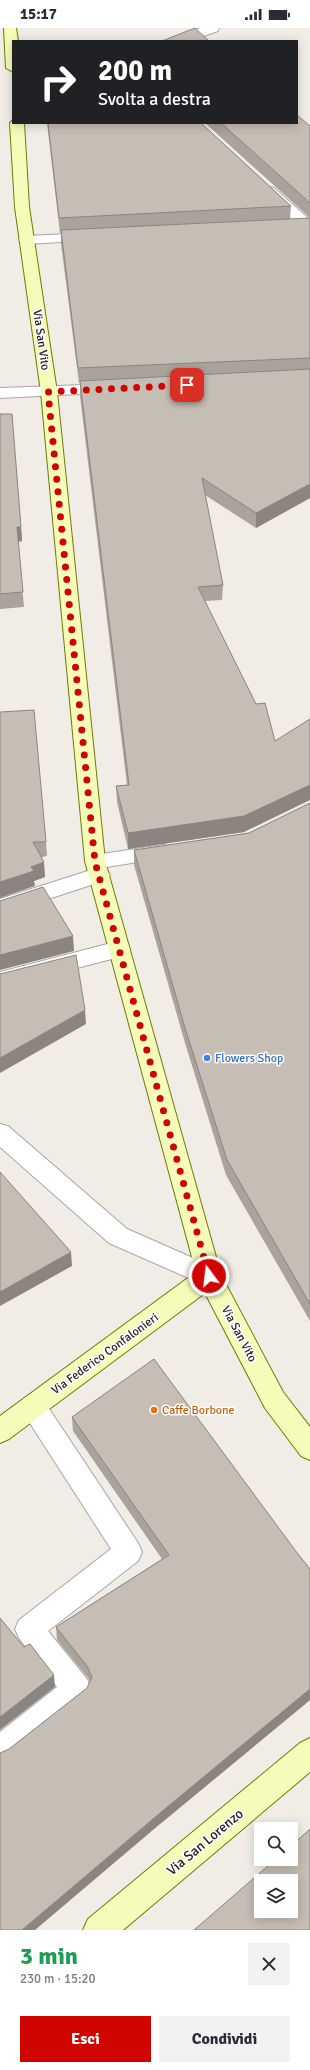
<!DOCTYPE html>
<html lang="it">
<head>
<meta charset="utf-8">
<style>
	:root { --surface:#fff; --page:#f2f2f3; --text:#2b2b33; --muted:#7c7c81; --accent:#d00400 }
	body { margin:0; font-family:Signika,sans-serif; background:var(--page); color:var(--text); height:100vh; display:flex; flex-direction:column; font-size:15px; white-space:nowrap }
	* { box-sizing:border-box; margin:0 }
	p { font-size:13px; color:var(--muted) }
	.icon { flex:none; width:22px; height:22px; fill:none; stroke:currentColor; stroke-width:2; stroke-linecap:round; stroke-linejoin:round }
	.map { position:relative; height:1902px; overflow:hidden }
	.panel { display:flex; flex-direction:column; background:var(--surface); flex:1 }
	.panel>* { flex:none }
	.guide { position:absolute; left:12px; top:12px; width:286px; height:84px; border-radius:0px; box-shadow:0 2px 10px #0003; background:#202124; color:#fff; overflow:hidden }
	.buttons { position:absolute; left:254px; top:1794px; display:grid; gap:8px }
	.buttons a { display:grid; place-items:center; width:44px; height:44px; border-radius:0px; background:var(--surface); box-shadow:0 2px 10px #0003; font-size:20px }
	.pin { position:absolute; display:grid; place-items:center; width:34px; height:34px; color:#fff; margin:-17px; border-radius:8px; box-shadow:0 2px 6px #0006 }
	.me { position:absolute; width:44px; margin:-22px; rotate:345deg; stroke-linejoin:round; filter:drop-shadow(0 0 3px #0008) }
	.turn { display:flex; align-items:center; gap:14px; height:84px; padding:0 20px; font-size:18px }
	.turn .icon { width:52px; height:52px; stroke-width:2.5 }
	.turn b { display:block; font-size:28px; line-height:34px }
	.round { display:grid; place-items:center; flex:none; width:42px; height:42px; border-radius:0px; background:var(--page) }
	.summary { display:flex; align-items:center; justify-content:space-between; height:68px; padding:0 20px }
	h1 { font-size:24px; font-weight:700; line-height:30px; color:#1e9e55 }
	.action { display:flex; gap:8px; margin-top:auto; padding:8px 20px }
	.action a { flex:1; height:46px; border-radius:0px; background:var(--accent); color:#fff; font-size:16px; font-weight:700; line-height:46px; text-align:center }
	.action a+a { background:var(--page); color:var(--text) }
	.status { display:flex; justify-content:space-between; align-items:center; height:28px; padding:0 20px; background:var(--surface); direction:ltr }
	.status svg { height:11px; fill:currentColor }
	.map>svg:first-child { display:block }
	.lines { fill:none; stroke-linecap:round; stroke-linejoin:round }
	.street-casing { stroke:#a7a7a7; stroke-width:2 }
	.secondary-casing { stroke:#6c7c02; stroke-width:2 }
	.street { fill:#fff; fill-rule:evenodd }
	.secondary { fill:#f7fbba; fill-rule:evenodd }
	.wall { fill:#aaa39c }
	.shaded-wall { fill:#8b847f }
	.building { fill:#c6bdb5; stroke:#8b847f; fill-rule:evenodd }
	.route { stroke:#d00400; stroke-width:7; stroke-dasharray:0 12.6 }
	.shop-dot { fill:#3f7fe0; stroke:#fff; stroke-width:1.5 }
	.food-dot { fill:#e8710a; stroke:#fff; stroke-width:1.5 }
	.labels { text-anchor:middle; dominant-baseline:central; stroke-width:3; stroke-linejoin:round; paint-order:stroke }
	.street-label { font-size:12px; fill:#202020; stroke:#fff }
	.shop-label { font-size:12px; fill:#366cbe; stroke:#fff; text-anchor:start }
	.food-label { font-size:12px; fill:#c56008; stroke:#fff; text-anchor:start }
	.near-street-label { font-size:14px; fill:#202020; stroke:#fff }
</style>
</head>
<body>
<div class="status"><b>15:17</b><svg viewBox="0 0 49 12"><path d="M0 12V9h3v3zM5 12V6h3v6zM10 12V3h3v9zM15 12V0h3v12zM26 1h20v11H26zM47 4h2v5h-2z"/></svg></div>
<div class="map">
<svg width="310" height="1902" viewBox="0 0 310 1902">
	<rect width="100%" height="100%" fill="#f1ede6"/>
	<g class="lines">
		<!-- street casing -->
		<g class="street-casing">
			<g id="street">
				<path d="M 201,0 L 219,0 L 218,3 L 189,13 L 169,13 L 171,10 Z"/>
				<path d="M 269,159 L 274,160 L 310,192 L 310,204 L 305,203 L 264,166 L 262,163 L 264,160 Z"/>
				<path d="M 91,205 L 96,206 L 98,209 L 96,212 L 26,216 L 21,215 L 19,212 L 21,209 L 26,208 Z"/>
				<path d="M 111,356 L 117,358 L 119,361 L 117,364 L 0,370 L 0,360 Z"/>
				<path d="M 163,817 L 170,819 L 173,824 L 170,829 L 100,840 L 106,842 L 110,847 L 106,852 L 0,887 L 0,871 L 97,840 L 88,838 L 85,833 L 88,828 Z"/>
				<path d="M 119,913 L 127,915 L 130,921 L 127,927 L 0,960 L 0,944 Z"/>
				<path d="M 0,1096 L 8,1098 L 127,1201 L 218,1241 L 221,1248 L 218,1255 L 209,1258 L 200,1255 L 109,1215 L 0,1119 Z"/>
				<path d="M 33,1367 L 42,1370 L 138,1515 L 142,1524 L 138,1533 L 48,1603 L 87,1651 L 91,1661 L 87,1671 L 10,1732 L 0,1737 L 0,1704 L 57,1659 L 19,1610 L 15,1601 L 19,1592 L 111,1521 L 24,1386 L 20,1378 L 24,1370 Z"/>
			</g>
		</g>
		<!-- secondary casing -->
		<g class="secondary-casing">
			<g id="secondary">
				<path d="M 4,0 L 16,0 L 18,13 L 13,13 L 13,44 L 6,40 Z"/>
				<path d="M 13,92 L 13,95 L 24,95 L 29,179 L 57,364 L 105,833 L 221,1247 L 283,1364 L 310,1399 L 310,1432 L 301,1428 L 265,1380 L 205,1265 L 9,1411 L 0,1415 L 0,1388 L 196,1244 L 85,833 L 41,364 L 15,179 L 10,95 Z"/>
				<path d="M 310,1710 L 310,1744 L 123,1902 L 83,1902 L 88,1891 L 300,1715 Z"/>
			</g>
		</g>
		<!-- street -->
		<use href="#street" class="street"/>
		<!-- secondary -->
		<use href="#secondary" class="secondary"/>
	</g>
	<!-- wall -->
	<g class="wall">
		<path d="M 47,95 L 201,95 L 291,178 L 290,191 L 310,190 L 205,95 L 297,95 L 310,98 L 310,470 L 256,500 L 205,467 L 223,557 L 222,572 L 205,573 L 244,804 L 128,821 L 117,774 L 116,758 L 127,757 L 80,368 L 80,355 L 79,355 L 61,216 L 61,205 L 60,205 Z"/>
		<path d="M 0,386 L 21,499 L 22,513 L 18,514 L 24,579 L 0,581 Z"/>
		<path d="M 0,684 L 46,814 L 47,828 L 42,829 L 45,849 L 34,853 L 35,858 Z"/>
		<path d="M 310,775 L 310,1293 L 226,1147 L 185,1015 L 134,837 L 134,822 L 249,805 Z"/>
		<path d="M 72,1389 L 298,1526 L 310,1541 L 310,1672 L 160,1796 L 9,1721 L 87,1660 L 90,1654 L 88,1650 L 57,1612 L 56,1599 L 162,1531 L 73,1403 Z"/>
	</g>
	<!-- shaded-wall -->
	<g class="shaded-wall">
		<path d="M 310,456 L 310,470 L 256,500 L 256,485 Z"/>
		<path d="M 17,499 L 21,499 L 22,513 L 18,514 Z"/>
		<path d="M 310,757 L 310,772 L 244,804 L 128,821 L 128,805 Z"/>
		<path d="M 44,834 L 45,849 L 34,853 L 35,858 L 0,870 L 0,854 L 31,839 Z"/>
		<path d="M 73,908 L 74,923 L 0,942 L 0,927 Z"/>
		<path d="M 85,982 L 86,996 L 0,1045 L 0,1030 Z"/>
		<path d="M 71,1224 L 72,1238 L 0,1278 L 0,1264 Z"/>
		<path d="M 54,1647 L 55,1659 L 0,1702 L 0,1689 Z"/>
		<path d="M 310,1661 L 310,1672 L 160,1796 L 35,1902 L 22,1902 L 160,1785 Z"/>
	</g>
	<!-- building -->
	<g class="building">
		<path d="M 195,0 L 209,13 L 162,13 Z"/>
		<path d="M 297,87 L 310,98 L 310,175 L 221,95 L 297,95 Z"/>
		<path d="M 48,95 L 201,95 L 291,178 L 59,190 Z"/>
		<path d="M 310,190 L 310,330 L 78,340 L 61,202 Z"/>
		<path d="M 310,341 L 310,456 L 256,485 L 202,450 L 223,557 L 198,559 L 256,676 L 265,675 L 275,713 L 310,691 L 310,757 L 244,788 L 128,805 L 116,758 L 129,757 L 80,353 Z"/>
		<path d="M 0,386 L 12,386 L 21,499 L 17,499 L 23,564 L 0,566 Z"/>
		<path d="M 34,682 L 46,814 L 33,814 L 44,834 L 31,839 L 34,843 L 0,854 L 0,684 Z"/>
		<path d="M 310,775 L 310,1276 L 227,1132 L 185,1000 L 134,822 L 249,805 Z"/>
		<path d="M 43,859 L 73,908 L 0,927 L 0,873 Z"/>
		<path d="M 76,927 L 85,982 L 0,1030 L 0,946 Z"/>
		<path d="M 0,1144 L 71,1224 L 0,1264 Z"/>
		<path d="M 154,1331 L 298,1526 L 310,1541 L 310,1661 L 160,1785 L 22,1902 L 0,1902 L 0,1725 L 9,1721 L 87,1660 L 92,1649 L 87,1638 L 56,1599 L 169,1527 L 72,1389 Z"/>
		<path d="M 0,1590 L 24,1619 L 30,1616 L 54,1647 L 0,1689 Z"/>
		<path d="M 310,1801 L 310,1902 L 194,1902 L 276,1831 L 291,1831 L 291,1818 ZM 261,1853 L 291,1853 L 291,1883 L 261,1883 Z"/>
	</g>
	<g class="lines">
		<!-- route -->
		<path class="route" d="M 187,357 L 48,364 L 95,834 L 209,1248"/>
	</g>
	<!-- markers -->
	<circle class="shop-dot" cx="207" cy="1030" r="4"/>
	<circle class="food-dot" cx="154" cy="1382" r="4"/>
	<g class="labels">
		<!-- street labels -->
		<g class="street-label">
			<text transform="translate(41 312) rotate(82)">Via San Vito</text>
			<text transform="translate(239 1306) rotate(62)">Via San Vito</text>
			<text transform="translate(105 1326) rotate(-36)">Via Federico Confalonieri</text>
		</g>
		<!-- shop labels -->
		<g class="shop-label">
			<text x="215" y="1030">Flowers Shop</text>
		</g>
		<!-- food labels -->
		<g class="food-label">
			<text x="162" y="1382">Caffe Borbone</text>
		</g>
		<!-- near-street labels -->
		<g class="near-street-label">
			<text transform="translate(205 1814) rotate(-40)">Via San Lorenzo</text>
		</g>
	</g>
</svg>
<div class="buttons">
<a><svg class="icon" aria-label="search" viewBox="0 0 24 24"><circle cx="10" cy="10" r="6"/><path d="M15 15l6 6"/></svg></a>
<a><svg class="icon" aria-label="layers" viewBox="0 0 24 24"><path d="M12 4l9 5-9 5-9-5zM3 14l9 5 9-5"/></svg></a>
</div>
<div class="pin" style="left:187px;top:357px;background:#d93025"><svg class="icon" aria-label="arrive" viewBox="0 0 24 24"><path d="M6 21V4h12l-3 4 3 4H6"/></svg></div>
<svg class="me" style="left:209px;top:1248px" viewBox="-20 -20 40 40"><circle r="17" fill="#d00400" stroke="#fff" stroke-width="3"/><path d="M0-11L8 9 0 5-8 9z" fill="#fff"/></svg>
<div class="guide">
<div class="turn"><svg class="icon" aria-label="right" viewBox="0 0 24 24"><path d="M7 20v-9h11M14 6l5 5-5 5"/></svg><div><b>200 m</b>Svolta a destra</div></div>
</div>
</div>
<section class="panel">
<div class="summary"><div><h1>3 min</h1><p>230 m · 15:20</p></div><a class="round"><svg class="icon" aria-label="close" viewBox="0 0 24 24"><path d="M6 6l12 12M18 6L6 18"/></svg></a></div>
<div class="action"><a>Esci</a><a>Condividi</a></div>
</section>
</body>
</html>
